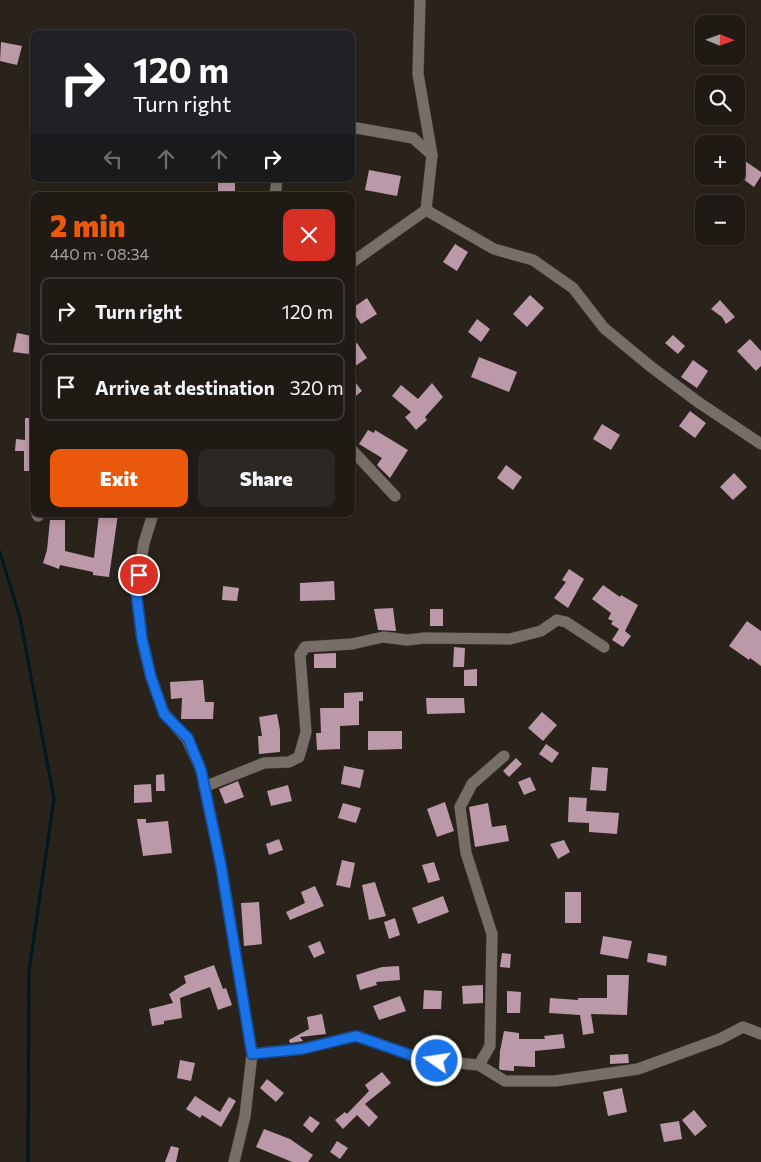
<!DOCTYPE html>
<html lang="en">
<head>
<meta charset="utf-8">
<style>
	:root { --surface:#1f1a14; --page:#2c2722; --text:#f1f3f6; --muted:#a1a1a0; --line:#3c3834; --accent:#ea580c }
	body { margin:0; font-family:Commissioner,sans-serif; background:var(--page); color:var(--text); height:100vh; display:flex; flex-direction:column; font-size:19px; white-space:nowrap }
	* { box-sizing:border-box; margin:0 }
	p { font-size:16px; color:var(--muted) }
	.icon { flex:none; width:28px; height:28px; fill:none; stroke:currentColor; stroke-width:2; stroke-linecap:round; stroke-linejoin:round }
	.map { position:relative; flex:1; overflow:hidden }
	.panel { position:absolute; left:30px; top:192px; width:325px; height:325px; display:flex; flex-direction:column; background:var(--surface); border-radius:10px; box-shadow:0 2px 8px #0003,0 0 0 1px var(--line) }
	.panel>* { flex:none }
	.top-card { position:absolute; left:30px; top:30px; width:325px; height:152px; border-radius:10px; box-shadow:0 2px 8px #0003,0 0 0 1px var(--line); background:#202124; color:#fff; overflow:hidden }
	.needle { width:32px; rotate:91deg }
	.controls { position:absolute; left:695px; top:15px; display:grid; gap:10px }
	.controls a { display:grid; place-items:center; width:50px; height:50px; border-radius:10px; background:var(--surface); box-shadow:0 2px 8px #0003,0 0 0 1px var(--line); font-size:25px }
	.pin { position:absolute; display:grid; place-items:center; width:42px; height:42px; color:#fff; margin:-21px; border:2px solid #fff; border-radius:50%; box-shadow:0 1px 5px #0007 }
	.me { position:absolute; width:55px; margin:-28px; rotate:283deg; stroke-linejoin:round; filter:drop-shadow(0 0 4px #0008) }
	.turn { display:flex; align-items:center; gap:18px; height:105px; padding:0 20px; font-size:22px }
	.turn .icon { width:65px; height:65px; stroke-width:2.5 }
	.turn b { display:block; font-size:35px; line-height:42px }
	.lanes { display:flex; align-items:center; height:48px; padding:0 20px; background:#0003; justify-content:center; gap:25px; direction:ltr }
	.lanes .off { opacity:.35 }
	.round { display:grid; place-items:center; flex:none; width:52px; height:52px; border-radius:10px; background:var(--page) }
	.headline { display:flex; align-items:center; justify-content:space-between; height:85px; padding:0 20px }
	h1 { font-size:30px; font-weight:800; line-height:38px; color:var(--accent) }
	.button { display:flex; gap:10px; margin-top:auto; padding:10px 20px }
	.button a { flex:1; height:58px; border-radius:10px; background:var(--accent); color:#fff; font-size:20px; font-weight:800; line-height:58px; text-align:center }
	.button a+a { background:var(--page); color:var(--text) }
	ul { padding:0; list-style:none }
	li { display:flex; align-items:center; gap:15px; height:68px; margin:0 10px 8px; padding:0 10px; border:2px solid var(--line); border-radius:10px }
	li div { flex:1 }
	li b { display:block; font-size:19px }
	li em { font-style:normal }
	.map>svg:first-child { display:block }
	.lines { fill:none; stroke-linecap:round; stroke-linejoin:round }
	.stream { stroke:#00181f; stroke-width:3 }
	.building { fill:#bb99a8 }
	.minor-casing { stroke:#423d37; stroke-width:12 }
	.minor { stroke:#776f67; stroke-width:11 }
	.route-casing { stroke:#114b97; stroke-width:12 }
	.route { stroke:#1a73e8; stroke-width:9 }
</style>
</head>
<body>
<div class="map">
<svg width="761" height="1162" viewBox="0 0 761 1162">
	<rect width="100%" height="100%" fill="#29231b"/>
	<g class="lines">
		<!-- stream -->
		<path class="stream" d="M 0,552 L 20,618 L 54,799 L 29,971 L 28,1162"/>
	</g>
	<!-- building -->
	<g class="building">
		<path d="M 1,42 L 22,46 L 17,65 L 0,61 Z"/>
		<path d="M 745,161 L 761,172 L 761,176 L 754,187 L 736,174 Z"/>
		<path d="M 369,170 L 401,176 L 397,196 L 365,190 Z"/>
		<rect x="218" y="179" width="17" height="14"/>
		<path d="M 455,244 L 468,252 L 457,271 L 443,262 Z"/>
		<path d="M 530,295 L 544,308 L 527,327 L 513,314 Z"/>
		<path d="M 367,298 L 377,314 L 361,324 L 351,309 Z"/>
		<path d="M 720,300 L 735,317 L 726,324 L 722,317 L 711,309 Z"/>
		<path d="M 477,319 L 490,329 L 481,342 L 468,332 Z"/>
		<path d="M 17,333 L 32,336 L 29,354 L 13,352 Z"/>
		<path d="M 673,335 L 685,346 L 678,354 L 665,343 Z"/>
		<path d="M 750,339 L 761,351 L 761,366 L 756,371 L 737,351 Z"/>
		<path d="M 357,343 L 367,358 L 351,369 L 351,346 Z"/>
		<path d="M 479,357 L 517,372 L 509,392 L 471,377 Z"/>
		<path d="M 693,360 L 708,371 L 697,388 L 681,377 Z"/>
		<path d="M 351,377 L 362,391 L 351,400 Z"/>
		<path d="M 432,383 L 443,397 L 425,417 L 427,420 L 416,430 L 405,417 L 411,412 L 392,396 L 401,385 L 418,399 Z"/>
		<path d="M 690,411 L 706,423 L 695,438 L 679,426 Z"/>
		<path d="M 25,418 L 34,418 L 34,471 L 24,471 L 24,451 L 15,451 L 16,439 L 25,440 Z"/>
		<path d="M 602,424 L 620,435 L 611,450 L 593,439 Z"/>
		<path d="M 368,430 L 374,433 L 375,430 L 408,450 L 390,478 L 377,465 L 382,458 L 359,444 Z"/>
		<path d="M 506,465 L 522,477 L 513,490 L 497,478 Z"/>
		<path d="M 734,473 L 747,487 L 733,500 L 720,487 Z"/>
		<path d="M 99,514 L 118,514 L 109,577 L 93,575 L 93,572 L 60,565 L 59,569 L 43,563 L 47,550 L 50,520 L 65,520 L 65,551 L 94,558 Z"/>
		<path d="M 569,569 L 584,579 L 568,608 L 554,598 L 566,582 L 562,580 Z"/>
		<path d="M 334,581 L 335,600 L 300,601 L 300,583 Z"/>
		<path d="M 603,585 L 620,597 L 621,595 L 638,605 L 625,631 L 631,636 L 623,647 L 612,640 L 619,629 L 611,624 L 613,621 L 608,619 L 611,613 L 592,599 Z"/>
		<path d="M 223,586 L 239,588 L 237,601 L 222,600 Z"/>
		<path d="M 393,608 L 396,631 L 378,630 L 374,609 Z"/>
		<rect x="430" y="609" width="13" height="17"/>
		<path d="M 747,621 L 761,631 L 761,666 L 750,658 L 749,660 L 729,646 Z"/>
		<path d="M 454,647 L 465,648 L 464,667 L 453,667 Z"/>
		<path d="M 336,653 L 336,668 L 314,668 L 314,654 Z"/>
		<path d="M 477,669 L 477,686 L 464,686 L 464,670 Z"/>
		<path d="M 203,680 L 205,702 L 214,702 L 213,719 L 181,719 L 182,698 L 171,699 L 170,682 Z"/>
		<path d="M 363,692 L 363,701 L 359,701 L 359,725 L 340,726 L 340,749 L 317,750 L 316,733 L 321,733 L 320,708 L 344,708 L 344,693 Z"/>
		<path d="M 426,698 L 464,698 L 465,713 L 427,714 Z"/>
		<path d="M 542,712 L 557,725 L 543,741 L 528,728 Z"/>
		<path d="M 277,714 L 280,730 L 280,752 L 259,754 L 258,736 L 262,736 L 259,717 Z"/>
		<path d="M 368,731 L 402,731 L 402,749 L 368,750 Z"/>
		<path d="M 546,744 L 559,753 L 552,763 L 539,754 Z"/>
		<path d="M 516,758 L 522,764 L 509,777 L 503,771 Z"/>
		<path d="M 344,766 L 364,770 L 360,788 L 341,784 Z"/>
		<path d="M 592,767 L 608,768 L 606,791 L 590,790 Z"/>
		<path d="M 164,774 L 165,791 L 156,791 L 156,775 Z"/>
		<path d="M 530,777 L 536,790 L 524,795 L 518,782 Z"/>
		<path d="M 238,781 L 244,797 L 225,804 L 219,789 Z"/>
		<path d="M 151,784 L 152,802 L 134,803 L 134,785 Z"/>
		<path d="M 288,785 L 292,801 L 271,806 L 267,791 Z"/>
		<path d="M 569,797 L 587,798 L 586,811 L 619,813 L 617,834 L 589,832 L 589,823 L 568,822 Z"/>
		<path d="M 445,802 L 454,831 L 437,837 L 427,809 Z"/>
		<path d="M 343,803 L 361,808 L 356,823 L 338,818 Z"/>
		<path d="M 488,803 L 492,827 L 506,825 L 509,841 L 475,847 L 469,807 Z"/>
		<path d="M 137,819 L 146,819 L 146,823 L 168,821 L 172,853 L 143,856 Z"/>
		<path d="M 279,839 L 283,850 L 269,855 L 266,844 Z"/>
		<path d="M 564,840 L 570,852 L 558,859 L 550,844 Z"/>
		<path d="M 342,860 L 355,863 L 350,888 L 336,885 Z"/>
		<path d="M 434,862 L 440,880 L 428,883 L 422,865 Z"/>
		<path d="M 375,882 L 386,916 L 369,920 L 362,885 Z"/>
		<path d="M 315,886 L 324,906 L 290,920 L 286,912 L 305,903 L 301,892 Z"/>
		<rect x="565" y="892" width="16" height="31"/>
		<path d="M 443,896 L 449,912 L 418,924 L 412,908 Z"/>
		<path d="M 259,902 L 262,944 L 244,946 L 241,903 Z"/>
		<path d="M 395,918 L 400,935 L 389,939 L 384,922 Z"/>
		<path d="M 603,936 L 632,941 L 628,959 L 600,954 Z"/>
		<path d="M 320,941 L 325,953 L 314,958 L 308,946 Z"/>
		<path d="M 502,953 L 511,954 L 510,968 L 500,967 Z"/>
		<path d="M 648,953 L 667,956 L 666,966 L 647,962 Z"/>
		<path d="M 214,965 L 223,989 L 226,988 L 232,1005 L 218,1010 L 210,987 L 180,998 L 182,1018 L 164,1021 L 164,1024 L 152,1026 L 149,1009 L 173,1003 L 169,994 L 186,983 L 184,976 Z"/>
		<path d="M 399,966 L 400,980 L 376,982 L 377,985 L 360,990 L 356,975 L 382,967 Z"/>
		<path d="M 607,975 L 629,975 L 627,1015 L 591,1014 L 594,1033 L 583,1035 L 580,1015 L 549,1013 L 550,998 L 578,1000 L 578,998 L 607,998 Z"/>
		<path d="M 483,985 L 483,1003 L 463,1004 L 462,986 Z"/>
		<path d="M 424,990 L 442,991 L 441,1009 L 423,1009 Z"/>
		<path d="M 507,991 L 521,992 L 520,1013 L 507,1013 Z"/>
		<path d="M 400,996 L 406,1011 L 379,1020 L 373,1006 Z"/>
		<path d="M 322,1014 L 326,1034 L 300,1037 L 303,1041 L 290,1043 L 289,1040 L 309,1029 L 307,1017 Z"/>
		<path d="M 504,1031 L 519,1033 L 519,1039 L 545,1039 L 544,1036 L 563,1034 L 565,1048 L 535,1051 L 535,1067 L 514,1066 L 514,1071 L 501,1070 L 499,1069 L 500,1051 Z"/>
		<path d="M 628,1054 L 629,1063 L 610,1064 L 610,1055 Z"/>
		<path d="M 180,1060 L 195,1063 L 191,1081 L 177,1078 Z"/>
		<path d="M 382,1072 L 391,1083 L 365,1104 L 378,1117 L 369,1127 L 357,1115 L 343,1129 L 335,1120 L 345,1112 L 347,1114 L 369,1091 L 365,1085 Z"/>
		<path d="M 267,1079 L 284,1093 L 276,1102 L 260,1088 Z"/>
		<path d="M 622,1088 L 627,1112 L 608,1116 L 603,1092 Z"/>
		<path d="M 195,1096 L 220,1112 L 229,1097 L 236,1101 L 221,1127 L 202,1115 L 200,1118 L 186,1109 Z"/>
		<path d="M 694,1110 L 707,1126 L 695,1136 L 682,1120 Z"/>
		<path d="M 310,1116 L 320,1123 L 312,1133 L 303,1125 Z"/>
		<path d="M 679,1121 L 682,1139 L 664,1142 L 660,1124 Z"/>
		<path d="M 264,1129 L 290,1139 L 313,1155 L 308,1162 L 292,1162 L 256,1147 Z"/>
		<path d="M 337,1141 L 348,1148 L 340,1159 L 330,1152 Z"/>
		<path d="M 171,1146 L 179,1148 L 176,1162 L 165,1162 Z"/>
	</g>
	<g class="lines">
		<!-- minor casing -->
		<g class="minor-casing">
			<g id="minor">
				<path d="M 351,127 L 413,138 L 432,155"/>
				<path d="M 275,196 L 277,179"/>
				<path d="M 426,210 L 494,249 L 533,260 L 573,288 L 604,328 L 650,366 L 698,402 L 761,444"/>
				<path d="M 351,263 L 426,210 L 432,155 L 418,74 L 420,0"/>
				<path d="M 351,449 L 395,496"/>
				<path d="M 37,514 L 38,516"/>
				<path d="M 153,514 L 144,543 L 136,591 L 142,639 L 151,677 L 164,713 L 187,739 L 201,770 L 221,865 L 252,1054 L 245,1116 L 234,1162"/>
				<path d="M 204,787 L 264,763 L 289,762 L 299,757 L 306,732 L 300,655 L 305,647 L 352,644 L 383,637 L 407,640 L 425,638 L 510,639 L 541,631 L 557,620 L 566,622 L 604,647"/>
				<path d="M 252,1054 L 302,1049 L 356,1036 L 425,1060 L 479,1065 L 505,1081 L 555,1081 L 638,1069 L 720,1039 L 743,1027 L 761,1034"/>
				<path d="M 479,1065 L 490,1046 L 492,934 L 466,853 L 460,807 L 472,784 L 504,756"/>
			</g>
		</g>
		<!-- minor -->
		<use href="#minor" class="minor"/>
	</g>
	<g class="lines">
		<!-- route casing -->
		<g class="route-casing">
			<path id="route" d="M 139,575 L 136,591 L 142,639 L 151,677 L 164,714 L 188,738 L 201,770 L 221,866 L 252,1054 L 302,1049 L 356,1036 L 425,1060 L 437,1061"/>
		</g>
		<!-- route -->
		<use href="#route" class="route"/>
	</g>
</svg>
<div class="controls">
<a><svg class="needle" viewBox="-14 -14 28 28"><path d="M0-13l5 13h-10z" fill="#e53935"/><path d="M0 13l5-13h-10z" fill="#a1a1a0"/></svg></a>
<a><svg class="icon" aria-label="search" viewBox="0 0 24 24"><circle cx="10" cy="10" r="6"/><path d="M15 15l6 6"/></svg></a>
<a>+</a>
<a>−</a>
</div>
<div class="pin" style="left:139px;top:575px;background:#d93025"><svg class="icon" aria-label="arrive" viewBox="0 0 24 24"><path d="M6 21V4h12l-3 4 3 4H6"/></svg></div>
<svg class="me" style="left:437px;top:1061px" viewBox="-20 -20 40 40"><circle r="17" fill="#1a73e8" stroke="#fff" stroke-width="3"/><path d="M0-11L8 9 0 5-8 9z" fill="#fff"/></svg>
<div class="top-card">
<div class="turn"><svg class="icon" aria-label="right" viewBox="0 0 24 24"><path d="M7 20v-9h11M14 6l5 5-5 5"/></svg><div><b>120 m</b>Turn right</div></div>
<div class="lanes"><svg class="icon off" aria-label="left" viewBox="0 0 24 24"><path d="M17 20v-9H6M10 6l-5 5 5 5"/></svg><svg class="icon off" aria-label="ahead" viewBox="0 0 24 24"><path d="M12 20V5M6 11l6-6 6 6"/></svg><svg class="icon off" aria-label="ahead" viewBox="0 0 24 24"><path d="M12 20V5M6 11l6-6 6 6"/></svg><svg class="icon" aria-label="right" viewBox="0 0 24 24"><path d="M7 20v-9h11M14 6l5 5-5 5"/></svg></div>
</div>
<section class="panel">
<div class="headline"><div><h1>2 min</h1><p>440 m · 08:34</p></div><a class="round" style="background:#d93025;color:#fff"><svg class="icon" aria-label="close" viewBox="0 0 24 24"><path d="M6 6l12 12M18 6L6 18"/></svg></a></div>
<ul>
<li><svg class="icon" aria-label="right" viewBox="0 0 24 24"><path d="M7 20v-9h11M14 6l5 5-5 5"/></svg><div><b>Turn right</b></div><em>120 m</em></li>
<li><svg class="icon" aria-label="arrive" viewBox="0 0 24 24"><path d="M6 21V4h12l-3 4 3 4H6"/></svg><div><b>Arrive at destination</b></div><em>320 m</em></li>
</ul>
<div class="button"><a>Exit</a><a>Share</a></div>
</section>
</div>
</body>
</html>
